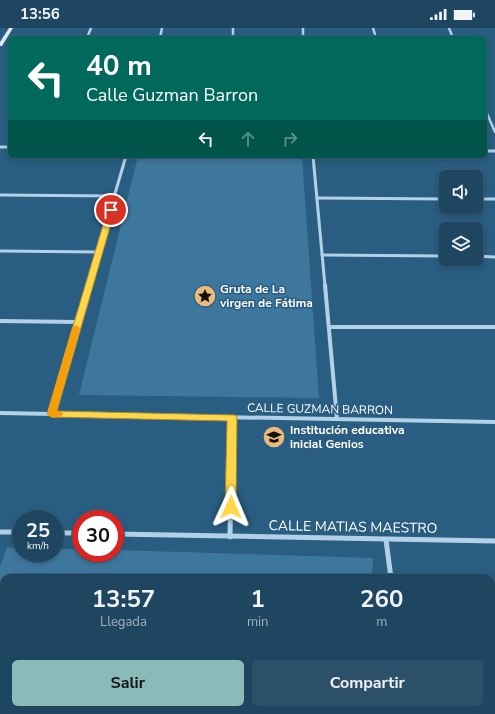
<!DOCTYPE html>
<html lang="es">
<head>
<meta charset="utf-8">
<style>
	:root { --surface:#1f4661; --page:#2c506a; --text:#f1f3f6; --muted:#a1b1bd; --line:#3c5e76; --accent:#8bbbb9 }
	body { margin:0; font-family:"Nunito Sans",sans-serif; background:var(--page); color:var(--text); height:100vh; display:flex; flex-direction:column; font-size:15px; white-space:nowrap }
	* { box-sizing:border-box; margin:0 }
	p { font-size:13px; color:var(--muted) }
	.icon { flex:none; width:22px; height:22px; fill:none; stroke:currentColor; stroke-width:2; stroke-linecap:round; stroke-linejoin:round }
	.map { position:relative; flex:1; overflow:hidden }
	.details { position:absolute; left:0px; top:546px; width:495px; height:140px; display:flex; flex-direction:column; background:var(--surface); border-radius:12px 12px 0 0; box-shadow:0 2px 6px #0003,0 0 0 1px var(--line) }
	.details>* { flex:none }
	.guide { position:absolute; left:8px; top:8px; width:479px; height:122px; border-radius:6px; box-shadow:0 2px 6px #0003,0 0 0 1px var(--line); background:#00695c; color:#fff; overflow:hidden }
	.buttons { position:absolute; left:439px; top:142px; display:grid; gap:8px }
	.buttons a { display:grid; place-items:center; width:44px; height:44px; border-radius:6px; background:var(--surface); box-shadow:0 2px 6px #0003,0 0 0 1px var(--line); font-size:20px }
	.speed { position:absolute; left:12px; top:482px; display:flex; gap:8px; font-size:20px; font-weight:700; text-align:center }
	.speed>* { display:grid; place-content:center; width:52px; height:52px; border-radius:50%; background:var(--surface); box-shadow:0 2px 6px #0003,0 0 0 1px var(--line); line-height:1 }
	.speed small { font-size:10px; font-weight:400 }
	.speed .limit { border:6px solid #d22; background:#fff; color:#111 }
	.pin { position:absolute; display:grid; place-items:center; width:34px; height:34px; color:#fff; margin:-17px; border:2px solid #fff; border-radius:50%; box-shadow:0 1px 4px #0007 }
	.me { position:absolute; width:44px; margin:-22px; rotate:1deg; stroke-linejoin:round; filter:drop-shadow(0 0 3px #0008) }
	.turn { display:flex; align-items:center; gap:14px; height:84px; padding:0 12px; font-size:18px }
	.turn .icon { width:52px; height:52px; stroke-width:2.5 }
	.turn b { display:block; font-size:28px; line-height:34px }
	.lanes { display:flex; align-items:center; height:38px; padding:0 12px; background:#0003; justify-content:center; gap:20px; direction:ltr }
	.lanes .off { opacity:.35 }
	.eta { display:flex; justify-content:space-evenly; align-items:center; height:68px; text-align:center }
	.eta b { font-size:24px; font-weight:700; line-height:28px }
	.cta { display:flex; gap:8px; margin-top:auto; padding:8px 12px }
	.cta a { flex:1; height:46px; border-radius:6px; background:var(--accent); color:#111; font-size:16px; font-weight:700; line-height:46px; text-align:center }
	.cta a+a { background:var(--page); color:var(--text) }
	.status { display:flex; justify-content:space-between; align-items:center; height:28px; padding:0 20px; background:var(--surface); direction:ltr }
	.status svg { height:11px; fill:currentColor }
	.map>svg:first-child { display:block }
	.green { fill:#3e779e }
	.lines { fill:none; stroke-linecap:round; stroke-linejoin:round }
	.street-far3 { stroke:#b2d1e6; stroke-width:2.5 }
	.street-far2 { stroke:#b2d1e6; stroke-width:3 }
	.street-far1 { stroke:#b2d1e6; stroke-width:4 }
	.street { stroke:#b2d1e6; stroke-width:5 }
	.secondary { fill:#dbeaf6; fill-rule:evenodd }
	.route { fill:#ffd54a; stroke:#a68a30 }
	.slow { fill:#f59e0b }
	.labels { text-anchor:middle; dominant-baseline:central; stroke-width:3; stroke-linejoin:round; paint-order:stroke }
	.poi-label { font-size:12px; font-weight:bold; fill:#fff; stroke:#295d81; text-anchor:start }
	.street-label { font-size:12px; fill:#fff; stroke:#295d81 }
	.near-street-label { font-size:14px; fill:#fff; stroke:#295d81 }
</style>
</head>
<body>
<div class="status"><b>13:56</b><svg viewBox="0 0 49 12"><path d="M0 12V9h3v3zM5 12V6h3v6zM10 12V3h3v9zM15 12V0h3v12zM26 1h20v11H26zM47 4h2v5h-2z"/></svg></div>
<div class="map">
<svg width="495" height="686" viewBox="0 0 495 686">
	<rect width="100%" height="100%" fill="#295d81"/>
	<!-- green -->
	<g class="green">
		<path d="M 138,128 L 302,129 L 319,370 L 79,367 Z"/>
		<path d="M 7,519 L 21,520 L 21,525 L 55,525 L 55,521 L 81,521 L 81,525 L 115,525 L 115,522 L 373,530 L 372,550 L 4,550 L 4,682 L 347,682 L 345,686 L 0,686 L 0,538 Z"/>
	</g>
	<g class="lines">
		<!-- street-far3 -->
		<g class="street-far3">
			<path d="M 233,0 L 233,10"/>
			<path d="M 303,0 L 303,10"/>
			<path d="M 373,0 L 376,10"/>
			<path d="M 449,0 L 453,10"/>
			<path d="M 87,10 L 91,0"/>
			<path d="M 160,10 L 162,0"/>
			<path d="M 485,81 L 495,104"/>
		</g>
		<!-- street-far2 -->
		<g class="street-far2">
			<path d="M 0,119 L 10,119"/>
			<path d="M 485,123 L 495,123"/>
			<path d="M 313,128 L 325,258"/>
			<path d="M 0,167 L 115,168"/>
			<path d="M 317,170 L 446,171"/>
			<path d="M 476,171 L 495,171"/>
			<path d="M 0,223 L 99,224"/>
			<path d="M 322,227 L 446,228"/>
			<path d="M 476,228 L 495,229"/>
			<path d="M 88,258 L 126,128"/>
		</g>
		<!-- street-far1 -->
		<g class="street-far1">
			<path d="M 325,257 L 337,391"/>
			<path d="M 0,293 L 78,294"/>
			<path d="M 329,299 L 495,299"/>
			<path d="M 0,385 L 495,394"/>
			<path d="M 51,386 L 88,257"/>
			<path d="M 231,446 L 232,389"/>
		</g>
		<!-- street -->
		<g class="street">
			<path d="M 0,504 L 21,504"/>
			<path d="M 55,505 L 81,505"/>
			<path d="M 115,506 L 495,513"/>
			<path d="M 230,509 L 231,445"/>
			<path d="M 386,512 L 391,550"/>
			<path d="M 369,686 L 371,682"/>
		</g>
		<!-- secondary -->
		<path class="secondary" d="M 9,0 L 13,0 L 2,18 L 0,18 L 0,14 Z"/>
	</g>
	<!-- route -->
	<path class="route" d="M 108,180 L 114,180 L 115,182 L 57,383 L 235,387 L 237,389 L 236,479 L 234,482 L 231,483 L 227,482 L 225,479 L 227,393 L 51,389 L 47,386 Z"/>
	<!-- slow -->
	<path class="slow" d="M 76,297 L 80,300 L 57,383 L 62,384 L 63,386 C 60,391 50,391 47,386 L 72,300 Z"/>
	<!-- icons -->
	<defs>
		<g id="sight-disc" transform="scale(1.15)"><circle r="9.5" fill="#ecba79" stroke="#295d81"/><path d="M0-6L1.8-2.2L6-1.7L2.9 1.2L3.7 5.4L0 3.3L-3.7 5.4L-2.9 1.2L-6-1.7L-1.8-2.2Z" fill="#111"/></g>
		<g id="school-disc" transform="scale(1.15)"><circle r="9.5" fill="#ecba79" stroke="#295d81"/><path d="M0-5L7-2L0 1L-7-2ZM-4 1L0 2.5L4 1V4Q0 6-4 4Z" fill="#111"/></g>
	</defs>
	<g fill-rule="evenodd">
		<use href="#sight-disc" x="205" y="268"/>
		<use href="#school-disc" x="274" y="409"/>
	</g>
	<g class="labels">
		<!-- poi labels -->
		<g class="poi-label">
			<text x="220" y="261">Gruta de La<tspan x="220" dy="14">virgen de Fátima</tspan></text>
			<text x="290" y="402">Institución educativa<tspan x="290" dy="14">inicial Genios</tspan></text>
		</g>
		<!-- street labels -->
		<g class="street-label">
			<text transform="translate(320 381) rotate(1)">CALLE GUZMAN BARRON</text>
		</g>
		<!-- near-street labels -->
		<g class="near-street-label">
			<text transform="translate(353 499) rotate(1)">CALLE MATIAS MAESTRO</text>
		</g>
	</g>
</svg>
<div class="buttons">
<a><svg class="icon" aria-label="sound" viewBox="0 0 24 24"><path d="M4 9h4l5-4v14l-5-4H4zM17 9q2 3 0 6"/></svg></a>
<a><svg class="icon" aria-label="layers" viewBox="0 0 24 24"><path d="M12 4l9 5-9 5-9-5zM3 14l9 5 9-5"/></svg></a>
</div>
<div class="speed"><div>25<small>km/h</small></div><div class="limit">30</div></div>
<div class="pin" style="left:111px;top:182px;background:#d93025"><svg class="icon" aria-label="arrive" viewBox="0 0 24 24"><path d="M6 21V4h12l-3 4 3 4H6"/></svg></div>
<svg class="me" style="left:231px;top:479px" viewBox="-20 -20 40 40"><path d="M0-17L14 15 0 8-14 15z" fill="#ffd54a" stroke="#fff" stroke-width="4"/></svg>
<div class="guide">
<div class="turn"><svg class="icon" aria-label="left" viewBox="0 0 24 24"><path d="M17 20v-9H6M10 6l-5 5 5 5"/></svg><div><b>40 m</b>Calle Guzman Barron</div></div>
<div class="lanes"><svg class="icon" aria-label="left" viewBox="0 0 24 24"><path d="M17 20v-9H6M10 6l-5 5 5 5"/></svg><svg class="icon off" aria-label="ahead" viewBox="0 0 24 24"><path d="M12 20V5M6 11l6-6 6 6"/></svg><svg class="icon off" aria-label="right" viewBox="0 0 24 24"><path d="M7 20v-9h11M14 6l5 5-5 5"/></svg></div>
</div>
<section class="details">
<div class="eta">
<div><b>13:57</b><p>Llegada</p></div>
<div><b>1</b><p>min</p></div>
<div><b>260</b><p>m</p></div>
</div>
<div class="cta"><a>Salir</a><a>Compartir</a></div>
</section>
</div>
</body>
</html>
